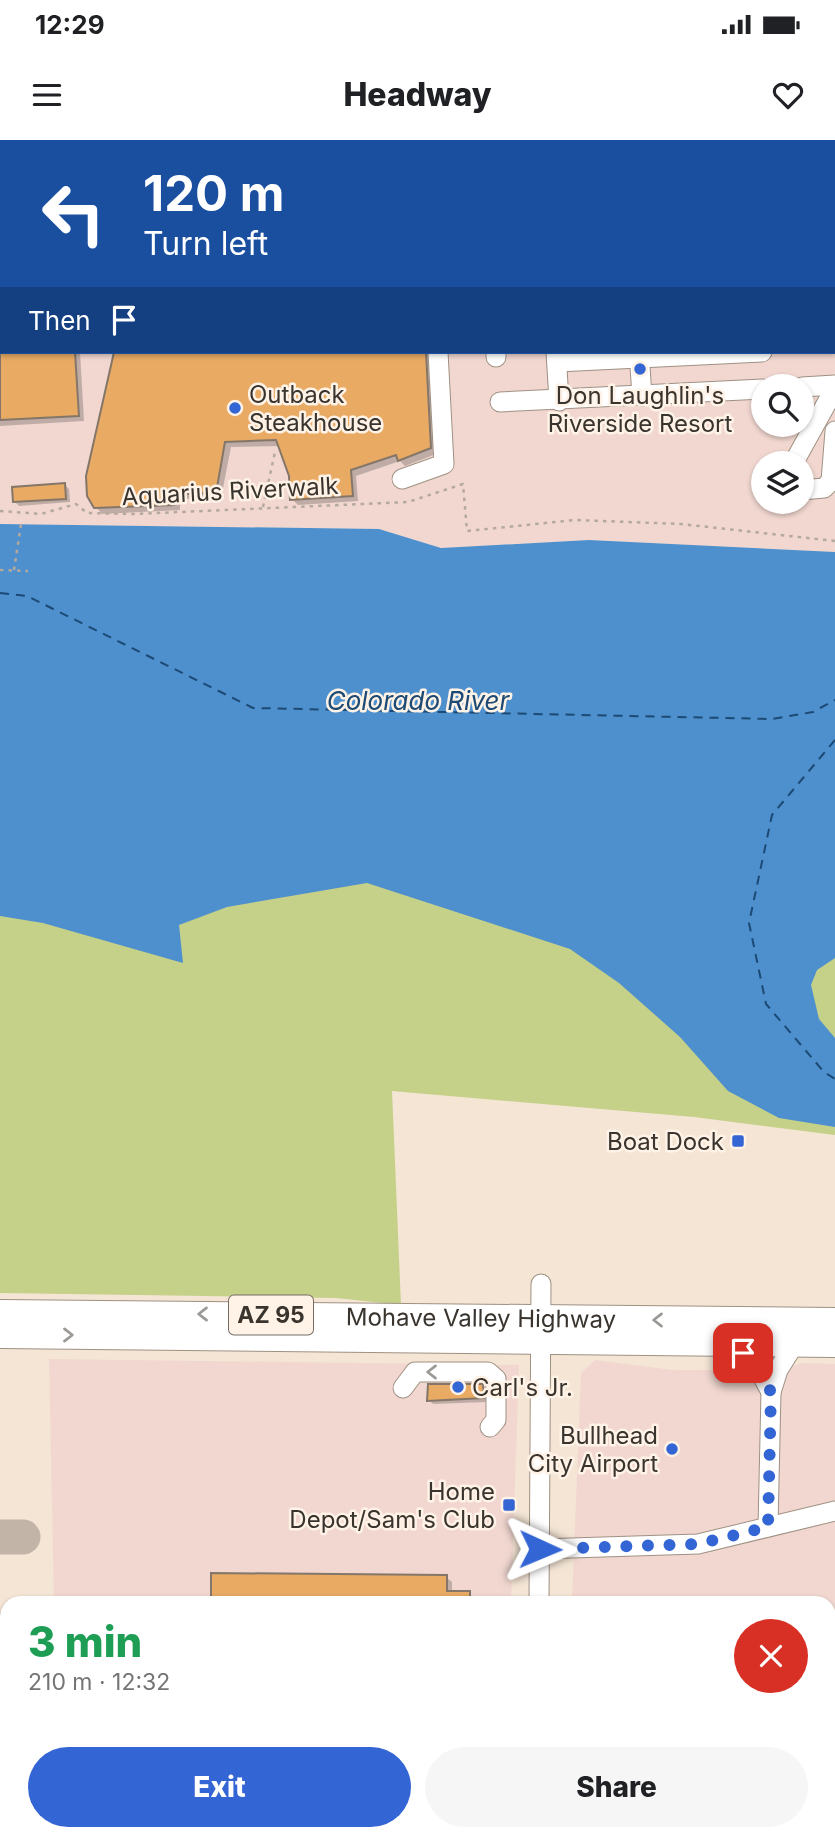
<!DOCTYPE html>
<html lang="en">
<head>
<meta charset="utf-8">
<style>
	:root { --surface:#fff; --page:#f6f6f6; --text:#202124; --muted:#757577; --accent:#3465d4 }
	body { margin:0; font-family:Inter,sans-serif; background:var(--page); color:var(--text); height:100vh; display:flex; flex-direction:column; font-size:26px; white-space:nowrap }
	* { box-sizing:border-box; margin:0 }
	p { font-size:23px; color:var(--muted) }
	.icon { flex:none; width:38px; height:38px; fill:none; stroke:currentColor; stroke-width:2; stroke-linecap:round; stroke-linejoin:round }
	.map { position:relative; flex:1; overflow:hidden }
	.panel { position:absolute; left:0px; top:1456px; width:836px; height:245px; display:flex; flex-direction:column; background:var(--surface); border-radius:21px 21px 0 0; box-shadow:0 2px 5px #0004 }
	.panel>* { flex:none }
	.banner { position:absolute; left:0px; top:0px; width:836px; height:214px; box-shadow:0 2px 5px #0004; background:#1a4fa0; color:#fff; overflow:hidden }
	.controls { position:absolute; left:751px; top:234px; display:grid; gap:14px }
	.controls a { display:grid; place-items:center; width:63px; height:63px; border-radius:50%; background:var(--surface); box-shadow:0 2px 5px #0004; font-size:35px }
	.pin { position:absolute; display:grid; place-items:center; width:60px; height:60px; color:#fff; margin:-30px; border-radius:14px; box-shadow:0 4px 10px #0006 }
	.me { position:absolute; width:77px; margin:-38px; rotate:91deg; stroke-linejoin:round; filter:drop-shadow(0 0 5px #0008) }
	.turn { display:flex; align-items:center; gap:24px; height:147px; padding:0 28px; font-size:32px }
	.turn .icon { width:91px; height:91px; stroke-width:2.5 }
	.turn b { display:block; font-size:49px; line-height:60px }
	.then { display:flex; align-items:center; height:66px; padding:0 28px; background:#0003; gap:14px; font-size:26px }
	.round { display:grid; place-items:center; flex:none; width:74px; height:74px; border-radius:37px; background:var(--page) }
	.summary { display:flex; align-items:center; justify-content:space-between; height:119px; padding:0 28px }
	h1 { font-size:42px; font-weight:800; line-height:52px; color:#1e9e55 }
	.button { display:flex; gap:14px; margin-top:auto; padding:14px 28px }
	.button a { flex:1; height:80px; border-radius:42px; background:var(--accent); color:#fff; font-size:28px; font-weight:800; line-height:80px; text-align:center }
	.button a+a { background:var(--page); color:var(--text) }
	.status { display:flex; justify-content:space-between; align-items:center; height:49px; padding:0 35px; background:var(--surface); direction:ltr }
	.status svg { height:19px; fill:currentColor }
	header { display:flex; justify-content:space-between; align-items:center; height:91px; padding:0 28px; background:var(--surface); font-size:32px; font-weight:800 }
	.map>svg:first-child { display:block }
	.commercial { fill:#f1d7d0; fill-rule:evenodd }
	.green { fill:#c5d089 }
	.water { fill:#4e8fcd }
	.shadow { fill:#0003 }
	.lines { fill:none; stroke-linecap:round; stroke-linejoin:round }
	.ferry { stroke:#1c4a74; stroke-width:2; stroke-dasharray:9 7; stroke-linecap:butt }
	.taxiway { stroke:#c2b5a8; stroke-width:35 }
	.runway { stroke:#c2b5a8; stroke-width:88 }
	.building { fill:#e9aa64; stroke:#847668; stroke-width:2 }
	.minor-casing { stroke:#9f9182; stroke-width:21 }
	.major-casing { stroke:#9f9182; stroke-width:24 }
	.highway-casing { stroke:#9f9182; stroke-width:28 }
	.path { stroke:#b5a99c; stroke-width:2.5; stroke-dasharray:3.5 5; stroke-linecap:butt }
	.minor { stroke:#fff; stroke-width:19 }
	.major { stroke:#fff; stroke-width:23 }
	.highway { stroke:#fff; stroke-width:26 }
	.oneway { stroke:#9c9a96 }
	.route { stroke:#3465d4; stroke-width:12; stroke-dasharray:0 21.6 }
	.poi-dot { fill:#3465d4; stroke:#fff2e6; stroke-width:2.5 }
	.labels { text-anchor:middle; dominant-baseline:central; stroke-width:5; stroke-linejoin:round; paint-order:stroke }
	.shield { fill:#fff2e6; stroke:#756d65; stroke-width:2 }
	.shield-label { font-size:23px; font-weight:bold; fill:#3a342e }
	.poi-label { font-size:24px; fill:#3a342e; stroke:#fff2e6; text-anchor:end }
	.street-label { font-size:24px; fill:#3a342e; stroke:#fff2e6 }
	.water-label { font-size:26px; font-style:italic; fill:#1c4a74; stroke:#fff2e6 }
</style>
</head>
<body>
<div class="status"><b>12:29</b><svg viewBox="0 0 49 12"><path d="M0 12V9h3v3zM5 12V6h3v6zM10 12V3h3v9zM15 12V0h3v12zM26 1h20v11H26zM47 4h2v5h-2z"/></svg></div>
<header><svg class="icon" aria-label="menu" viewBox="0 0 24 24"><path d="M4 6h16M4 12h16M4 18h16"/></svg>Headway<svg class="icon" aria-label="heart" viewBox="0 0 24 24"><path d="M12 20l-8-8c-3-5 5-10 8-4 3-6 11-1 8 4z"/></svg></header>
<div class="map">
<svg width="835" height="1701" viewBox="0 0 835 1701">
	<rect width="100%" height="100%" fill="#f4e5d5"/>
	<!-- commercial -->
	<g class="commercial">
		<path d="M 0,0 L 835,0 L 835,412 L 589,400 L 441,408 L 379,389 L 0,384 ZM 2,2 L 835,2 L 835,212 L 2,212 ZM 763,247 L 802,247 L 802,285 L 763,285 ZM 763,324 L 802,324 L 802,362 L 763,362 Z"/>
		<path d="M 49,1219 L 519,1225 L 511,1463 L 54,1463 Z"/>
		<path d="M 595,1220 L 673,1230 L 737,1230 L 771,1234 L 802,1223 L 835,1224 L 835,1701 L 563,1701 L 564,1694 L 830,1694 L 830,1463 L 572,1463 L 581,1233 Z"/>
	</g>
	<!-- green -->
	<path class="green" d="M 0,716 L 835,719 L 835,995 L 694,977 L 392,951 L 401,1165 L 336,1158 L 0,1153 Z"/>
	<!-- water -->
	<path class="water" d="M 0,384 L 379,389 L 441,408 L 589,400 L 835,412 L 835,818 L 817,830 L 811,845 L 819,879 L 835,898 L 835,987 L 779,978 L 728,951 L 680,897 L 619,843 L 570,809 L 367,743 L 227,767 L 179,785 L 183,823 L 43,783 L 0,776 Z"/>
	<!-- shadow -->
	<g class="shadow">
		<path d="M 2,59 L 2,212 L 80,212 L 84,281 L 0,286 Z"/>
		<path d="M 115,212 L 435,212 L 436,314 L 405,326 L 400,321 L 356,336 L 358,361 L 298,365 L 292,359 L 291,335 L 280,306 L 231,307 L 221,358 L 180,359 L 180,370 L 102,374 L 96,367 L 88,336 Z"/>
		<path d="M 65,345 L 69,349 L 70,362 L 19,366 L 14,361 Z"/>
		<path d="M 483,1246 L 487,1251 L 487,1262 L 433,1264 L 429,1260 Z"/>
		<path d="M 446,1437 L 452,1442 L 452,1452 L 469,1453 L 475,1463 L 213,1463 Z"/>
		<path d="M 116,1456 L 177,1456 L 183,1463 L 116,1463 Z"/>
		<path d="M 835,1576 L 835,1701 L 748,1701 L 746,1694 L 830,1694 L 830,1577 Z"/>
	</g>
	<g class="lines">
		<!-- ferry -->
		<g class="ferry">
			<path d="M 0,453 L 27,456 L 253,568 L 772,579 L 813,572 L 835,560"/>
			<path d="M 835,600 L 772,675 L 749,783 L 766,864 L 824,932 L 835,939"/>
		</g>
		<!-- taxiway -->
		<path class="taxiway" d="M 0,1397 L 23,1397"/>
		<!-- runway -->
		<path class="runway" d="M 0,1516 L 7,1516"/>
	</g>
	<!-- building -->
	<g class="building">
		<path d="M 0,212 L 75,212 L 79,276 L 0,280 Z"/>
		<path d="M 114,212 L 426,212 L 431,308 L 398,321 L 396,315 L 351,330 L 353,356 L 290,360 L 289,336 L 276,300 L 225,302 L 216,353 L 175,354 L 174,365 L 94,368 L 87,356 L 86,336 Z"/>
		<path d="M 65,343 L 66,359 L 13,362 L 12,347 Z"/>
		<path d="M 428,1244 L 483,1244 L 484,1258 L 427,1261 Z"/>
		<path d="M 211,1433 L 447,1435 L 447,1451 L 470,1451 L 470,1463 L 211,1463 Z"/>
	</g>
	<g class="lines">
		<!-- minor casing -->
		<g class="minor-casing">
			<g id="minor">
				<path d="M 22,0 L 22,2"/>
				<path d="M 57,0 L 57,2"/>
				<path d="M 122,0 L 122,2"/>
				<path d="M 143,0 L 143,2"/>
				<path d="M 424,0 L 424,2"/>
				<path d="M 94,2 L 94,0"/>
				<path d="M 326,2 L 328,0"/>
				<path d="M 0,36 L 2,36"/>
				<path d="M 835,165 L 835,174"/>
				<path d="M 496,212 L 496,217"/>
				<path d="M 556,212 L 559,261"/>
				<path d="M 639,212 L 642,256"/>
				<path d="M 557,222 L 762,212"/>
				<path d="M 802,247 L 835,245"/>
				<path d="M 500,262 L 763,249"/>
				<path d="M 793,324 L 835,248"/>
				<path d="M 402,339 L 444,324 L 438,212"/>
				<path d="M 802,350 L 824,348 L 831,341 L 835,291"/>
				<path d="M 723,1214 C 756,1213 756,1226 771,1252"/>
				<path d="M 403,1248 L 415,1232 L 488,1232 L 496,1239 L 496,1280 L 490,1287"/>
				<path d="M 768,1387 L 771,1252 L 778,1230 L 795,1203"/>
				<path d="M 540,1409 L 698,1404 L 835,1371"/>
				<path d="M 539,1463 L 541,1144"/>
				<path d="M 538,1701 L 538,1694"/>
			</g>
		</g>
		<!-- major casing -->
		<g class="major-casing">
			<g id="major">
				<path d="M 695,0 L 705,2"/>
				<path d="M 833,0 L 835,0"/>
			</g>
		</g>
		<!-- highway casing -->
		<g class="highway-casing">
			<g id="highway">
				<path id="s1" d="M 0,1173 L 835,1181"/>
				<path d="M 0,1195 L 835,1204"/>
			</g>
		</g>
		<!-- path -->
		<g class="path">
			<path d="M 263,367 L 275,312"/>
			<path d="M 0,371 L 41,374 L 76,364 L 87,373 L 134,374 L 408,362 L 463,344 L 467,391 L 575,380 L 681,384 L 835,401"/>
			<path d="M 0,430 L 28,431"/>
			<path d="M 14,430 L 21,384"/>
		</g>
		<!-- minor -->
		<use href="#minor" class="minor"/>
		<!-- major -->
		<use href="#major" class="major"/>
		<!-- highway -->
		<use href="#highway" class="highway"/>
	</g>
	<!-- one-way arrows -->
	<defs><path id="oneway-chevron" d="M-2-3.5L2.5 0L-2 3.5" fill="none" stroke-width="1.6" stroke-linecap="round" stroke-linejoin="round" transform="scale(1.75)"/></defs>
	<g class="oneway">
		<use href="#oneway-chevron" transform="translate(203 1174) rotate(-180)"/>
		<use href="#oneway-chevron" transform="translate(658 1180) rotate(-180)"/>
		<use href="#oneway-chevron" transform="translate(68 1195)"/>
		<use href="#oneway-chevron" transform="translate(432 1232) rotate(180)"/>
	</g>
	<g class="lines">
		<!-- route -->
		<path class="route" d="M 540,1409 L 698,1404 L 768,1387 L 771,1252 L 754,1221 L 743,1213"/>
	</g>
	<!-- markers -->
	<g class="poi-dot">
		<circle cx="640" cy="229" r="7"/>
		<circle cx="235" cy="268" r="7"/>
		<rect x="731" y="994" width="14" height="14" rx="3.5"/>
		<circle cx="458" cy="1247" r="7"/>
		<circle cx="672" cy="1309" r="7"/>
		<rect x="502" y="1358" width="14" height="14" rx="3.5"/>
	</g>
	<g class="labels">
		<!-- shield labels -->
		<rect class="shield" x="229" y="1155.5" width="84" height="39" rx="5"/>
		<g class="shield-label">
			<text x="271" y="1175">AZ 95</text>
		</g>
		<!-- poi labels -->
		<g class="poi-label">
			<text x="249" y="254" text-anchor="start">Outback<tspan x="249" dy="28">Steakhouse</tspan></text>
			<text x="640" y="255" text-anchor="middle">Don Laughlin's<tspan x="640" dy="28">Riverside Resort</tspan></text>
			<text x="724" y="1001">Boat Dock</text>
			<text x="472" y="1247" text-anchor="start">Carl's Jr.</text>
			<text x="658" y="1295">Bullhead<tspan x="658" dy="28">City Airport</tspan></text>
			<text x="495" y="1351">Home<tspan x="495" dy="28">Depot/Sam's Club</tspan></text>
		</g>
		<!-- street labels -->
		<g class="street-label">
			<text transform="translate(230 351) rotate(-3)">Aquarius Riverwalk</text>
			<text stroke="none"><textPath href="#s1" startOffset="481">Mohave Valley Highway</textPath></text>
		</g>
		<!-- water labels -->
		<g class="water-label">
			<text x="418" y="560">Colorado River</text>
		</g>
	</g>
</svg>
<div class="controls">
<a><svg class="icon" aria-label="search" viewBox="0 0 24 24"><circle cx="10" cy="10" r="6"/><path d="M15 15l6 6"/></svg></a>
<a><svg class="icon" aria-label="layers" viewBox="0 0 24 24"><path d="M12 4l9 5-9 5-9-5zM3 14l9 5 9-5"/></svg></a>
</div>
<div class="pin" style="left:743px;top:1213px;background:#d93025"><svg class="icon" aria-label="arrive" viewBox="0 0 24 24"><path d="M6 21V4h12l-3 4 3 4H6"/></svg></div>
<svg class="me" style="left:540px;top:1409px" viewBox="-20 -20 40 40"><path d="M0-17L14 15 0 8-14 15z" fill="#3465d4" stroke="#fff" stroke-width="4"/></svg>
<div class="banner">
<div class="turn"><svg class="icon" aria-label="left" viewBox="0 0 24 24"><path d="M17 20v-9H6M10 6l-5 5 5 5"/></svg><div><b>120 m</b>Turn left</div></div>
<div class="then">Then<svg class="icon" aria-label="arrive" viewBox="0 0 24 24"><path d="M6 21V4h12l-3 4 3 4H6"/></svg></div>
</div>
<section class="panel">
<div class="summary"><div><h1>3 min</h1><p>210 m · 12:32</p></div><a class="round" style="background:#d93025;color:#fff"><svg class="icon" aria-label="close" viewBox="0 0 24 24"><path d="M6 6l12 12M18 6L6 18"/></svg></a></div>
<div class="button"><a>Exit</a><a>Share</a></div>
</section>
</div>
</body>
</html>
